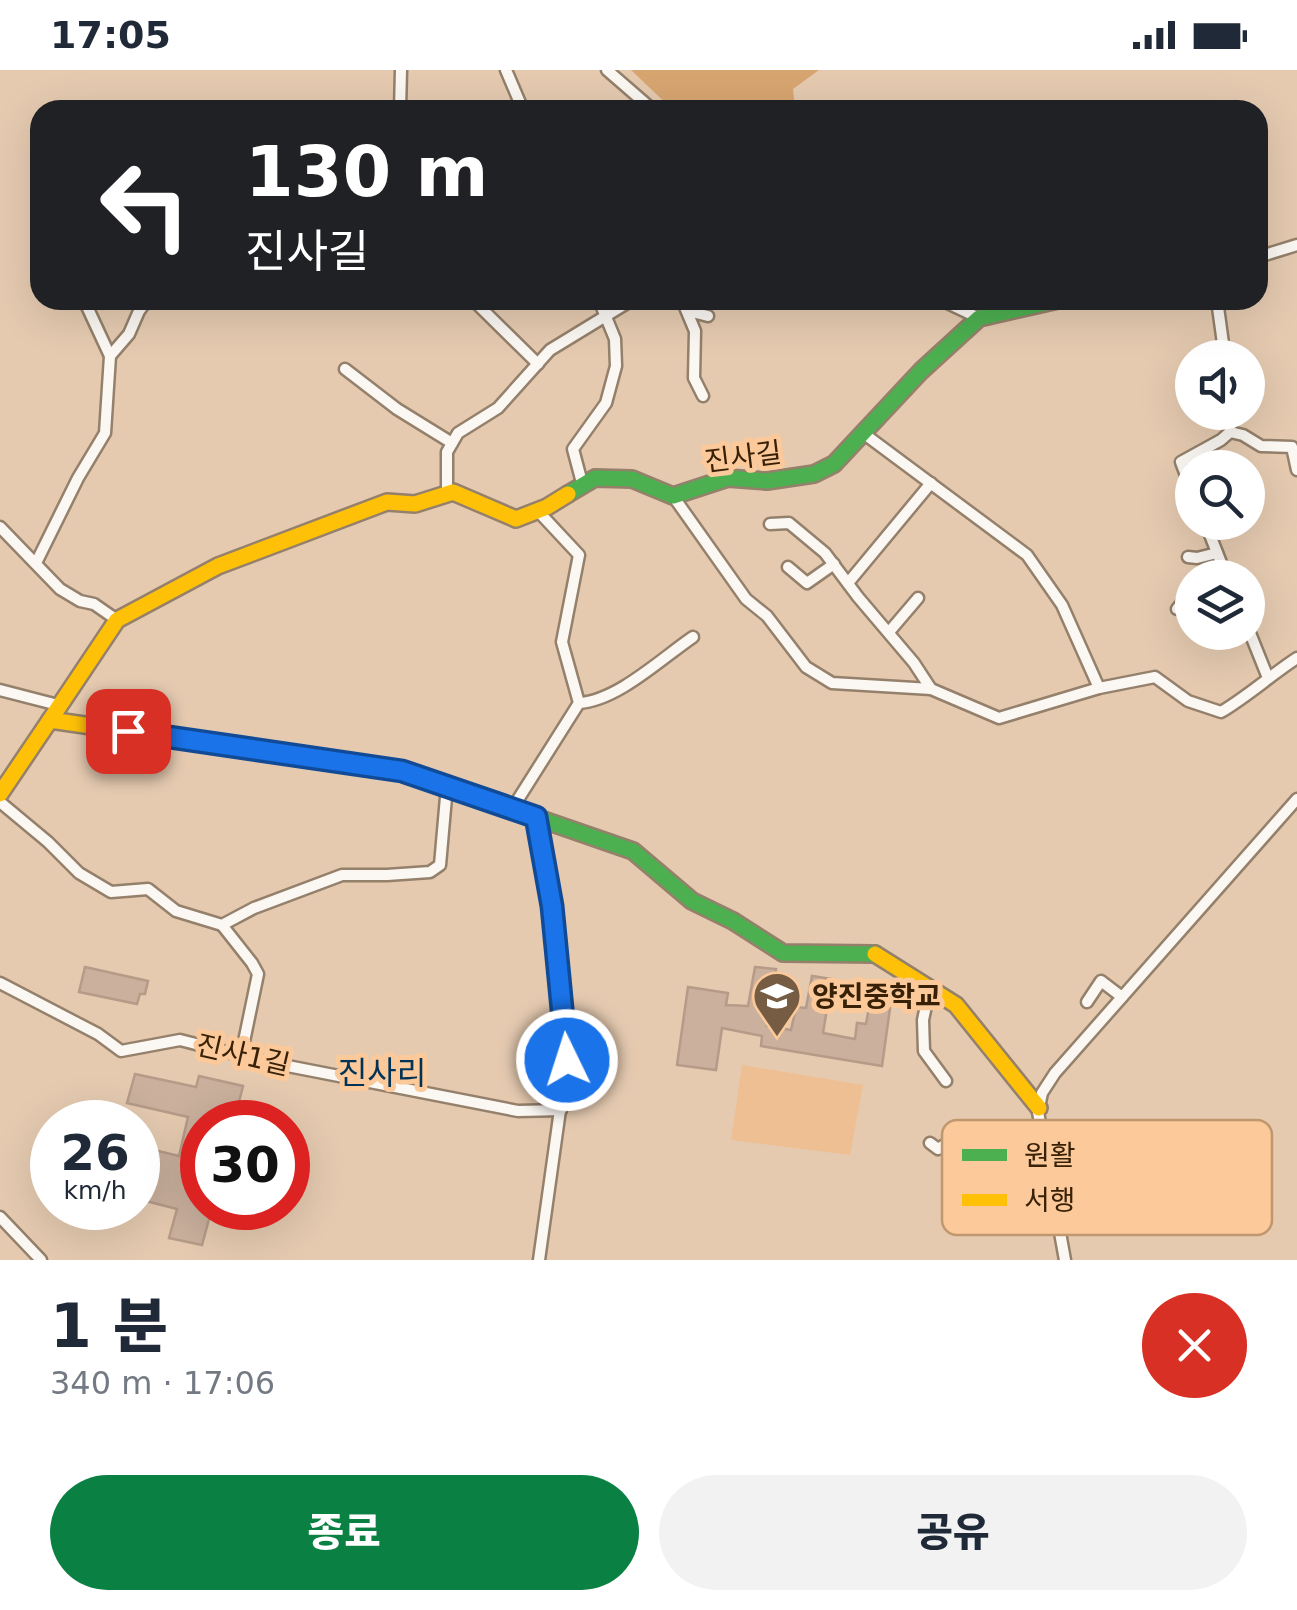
<!DOCTYPE html>
<html lang="ko">
<head>
<meta charset="utf-8">
<style>
	:root { --surface:#fff; --page:#f2f2f3; --text:#1f2937; --muted:#747a83; --accent:#0b8043 }
	body { margin:0; font-family:"DejaVu Sans","Noto Sans KR",sans-serif; background:var(--page); color:var(--text); height:100vh; display:flex; flex-direction:column; font-size:38px; white-space:nowrap }
	* { box-sizing:border-box; margin:0 }
	p { font-size:32px; color:var(--muted) }
	.icon { flex:none; width:55px; height:55px; fill:none; stroke:currentColor; stroke-width:2; stroke-linecap:round; stroke-linejoin:round }
	.map { position:relative; height:1190px; overflow:hidden }
	.sheet { display:flex; flex-direction:column; background:var(--surface); flex:1 }
	.sheet>* { flex:none }
	.banner { position:absolute; left:30px; top:30px; width:1238px; height:210px; border-radius:30px; box-shadow:0 10px 40px #0002; background:#202124; color:#fff; overflow:hidden }
	.controls { position:absolute; left:1175px; top:270px; display:grid; gap:20px }
	.controls a { display:grid; place-items:center; width:90px; height:90px; border-radius:50%; background:var(--surface); box-shadow:0 10px 40px #0002; font-size:50px }
	.speed { position:absolute; left:30px; top:1030px; display:flex; gap:20px; font-size:50px; font-weight:700; text-align:center }
	.speed>* { display:grid; place-content:center; width:130px; height:130px; border-radius:50%; background:var(--surface); box-shadow:0 10px 40px #0002; line-height:1 }
	.speed small { font-size:25px; font-weight:400 }
	.speed .limit { border:15px solid #d22; background:#fff; color:#111 }
	.pin { position:absolute; display:grid; place-items:center; width:85px; height:85px; color:#fff; margin:-42px; border-radius:20px; box-shadow:0 5px 15px #0006 }
	.me { position:absolute; width:110px; margin:-55px; rotate:356deg; stroke-linejoin:round; filter:drop-shadow(0 0 8px #0008) }
	.turn { display:flex; align-items:center; gap:35px; height:210px; padding:0 50px; font-size:45px }
	.turn .icon { width:130px; height:130px; stroke-width:2.5 }
	.turn b { display:block; font-size:70px; line-height:85px }
	.round { display:grid; place-items:center; flex:none; width:105px; height:105px; border-radius:52px; background:var(--page) }
	.headline { display:flex; align-items:center; justify-content:space-between; height:170px; padding:0 50px }
	h1 { font-size:60px; font-weight:800; line-height:75px }
	.action { display:flex; gap:20px; margin-top:auto; padding:20px 50px }
	.action a { flex:1; height:115px; border-radius:60px; background:var(--accent); color:#fff; font-size:40px; font-weight:800; line-height:115px; text-align:center }
	.action a+a { background:var(--page); color:var(--text) }
	.status { display:flex; justify-content:space-between; align-items:center; height:70px; padding:0 50px; background:var(--surface); direction:ltr }
	.status svg { height:28px; fill:currentColor }
	.map>svg:first-child { display:block }
	.green { fill:#edbf93 }
	.forest { fill:#d7a570 }
	.building { fill:#cab09d; stroke:#b59b88; stroke-width:2.5 }
	.lines { fill:none; stroke-linecap:round; stroke-linejoin:round }
	.street-casing { stroke:#94806b; stroke-width:15 }
	.fast-casing { stroke:#94806b; stroke-width:20 }
	.slow-casing { stroke:#94806b; stroke-width:20 }
	.street { stroke:#fbf7f3; stroke-width:10 }
	.fast { stroke:#4caf50; stroke-width:15 }
	.slow { stroke:#ffc107; stroke-width:15 }
	.route-casing { stroke:#114b97; stroke-width:25 }
	.route { stroke:#1a73e8; stroke-width:18 }
	.labels { text-anchor:middle; dominant-baseline:central; stroke-width:10; stroke-linejoin:round; paint-order:stroke }
	.street-label { font-size:28px; fill:#382107; stroke:#fbc99a }
	.poi-label { font-size:28px; font-weight:bold; fill:#382107; stroke:#fbc99a; text-anchor:start }
	.quarter-label { font-size:32px; fill:#035; stroke:#fbc99a }
	.key { fill:#fbc99a; stroke:#c0976e; stroke-width:2.5 }
	.key-label { font-size:28px; fill:#382107 }
</style>
</head>
<body>
<div class="status"><b>17:05</b><svg viewBox="0 0 49 12"><path d="M0 12V9h3v3zM5 12V6h3v6zM10 12V3h3v9zM15 12V0h3v12zM26 1h20v11H26zM47 4h2v5h-2z"/></svg></div>
<div class="map">
<svg width="1297" height="1190" viewBox="0 0 1297 1190">
	<rect width="100%" height="100%" fill="#e5cab0"/>
	<!-- green -->
	<path class="green" d="M 742,995 L 863,1015 L 850,1085 L 731,1070 Z"/>
	<!-- forest -->
	<path class="forest" d="M 631,0 L 819,0 L 793,19 L 795,40 L 673,40 Z"/>
	<!-- building -->
	<g class="building">
		<path d="M 85,897 L 148,911 L 145,924 L 140,924 L 137,934 L 79,922 Z"/>
		<path d="M 755,897 L 776,899 L 767,956 L 791,960 L 796,937 L 806,938 L 812,906 L 832,909 L 823,963 L 855,969 L 857,953 L 866,954 L 873,915 L 893,917 L 882,996 L 761,976 L 762,966 L 722,958 L 716,1000 L 677,995 L 688,917 L 728,923 L 726,935 L 748,936 Z"/>
		<path d="M 135,1004 L 196,1017 L 199,1006 L 243,1016 L 234,1052 L 202,1052 L 202,1138 L 212,1138 L 202,1175 L 169,1168 L 177,1139 L 138,1129 L 138,1076 L 179,1086 L 188,1047 L 127,1033 Z"/>
	</g>
	<g class="lines">
		<!-- street casing -->
		<g class="street-casing">
			<g id="street">
				<path d="M 506,0 L 523,40"/>
				<path d="M 607,0 L 653,40"/>
				<path d="M 400,40 L 401,0"/>
				<path d="M 1228,40 L 1229,39"/>
				<path d="M 1258,187 L 1297,175"/>
				<path d="M 473,230 L 538,294"/>
				<path d="M 682,230 L 695,261 L 694,308 L 703,326"/>
				<path d="M 941,230 L 979,248"/>
				<path d="M 1217,230 L 1225,288"/>
				<path d="M 688,241 L 708,246"/>
				<path d="M 110,286 L 129,264 L 139,241 L 147,230"/>
				<path d="M 345,299 L 397,339 L 452,373"/>
				<path d="M 1230,362 L 1243,365 L 1261,376 L 1292,377 L 1297,400"/>
				<path d="M 863,363 L 1027,485 L 1062,535 L 1099,618"/>
				<path d="M 585,415 L 581,409 L 573,379 L 606,333 L 616,296 L 615,269 L 599,230"/>
				<path d="M 1192,421 L 1181,392 L 1221,370 L 1230,362 L 1231,342"/>
				<path d="M 447,423 L 447,382 L 458,363 L 498,338 L 550,280 L 632,230"/>
				<path d="M 673,426 L 746,529 L 767,546 L 806,597 L 832,613 L 931,619 L 999,648 L 1099,618 L 1155,607 L 1188,631 L 1221,642 C 1248,626 1271,605 1297,588"/>
				<path d="M 1205,452 L 1227,508"/>
				<path d="M 770,454 L 789,453 L 825,483 L 858,527 L 914,593 L 931,619"/>
				<path d="M 0,457 L 60,519 L 80,531 L 94,534 L 117,550"/>
				<path d="M 1188,487 L 1197,488 L 1217,483"/>
				<path d="M 36,493 L 78,408 L 105,363 L 110,286 L 84,230"/>
				<path d="M 788,497 L 807,513 L 834,494"/>
				<path d="M 848,513 L 931,413"/>
				<path d="M 1177,539 L 1192,521"/>
				<path d="M 1248,558 L 1268,608"/>
				<path d="M 889,562 L 918,528"/>
				<path d="M 0,620 L 58,635"/>
				<path d="M 579,633 C 617,631 662,588 693,567"/>
				<path d="M 0,732 L 48,772 L 79,803 L 111,822 L 148,819 L 176,841 L 222,855 L 254,838 L 342,805 L 387,805 L 430,802 L 440,795 L 447,716"/>
				<path d="M 512,739 L 579,633 L 562,572 L 579,485 L 537,440"/>
				<path d="M 536,747 L 552,835 L 567,990 L 539,1190"/>
				<path d="M 222,855 L 252,893 L 258,904 L 241,986"/>
				<path d="M 0,913 L 98,964 L 121,981 L 180,970 L 262,991 L 518,1041 L 561,1040"/>
				<path d="M 930,917 L 923,950 L 924,981 L 946,1011"/>
				<path d="M 1087,932 L 1101,911 L 1122,927"/>
				<path d="M 996,1071 L 1000,1104"/>
				<path d="M 930,1073 L 938,1079 L 949,1072 L 966,1069 L 996,1071 L 1020,1080 L 1045,1082"/>
				<path d="M 0,1147 L 41,1190"/>
				<path d="M 1065,1190 L 1038,1042 L 1042,1023 L 1055,1003 L 1297,729"/>
			</g>
		</g>
		<!-- fast casing -->
		<g class="fast-casing">
			<g id="fast">
				<path d="M 568,424 L 595,408 L 632,409 L 673,426 L 728,408 L 767,411 L 814,404 L 834,394 L 921,301 L 979,248 L 1058,230"/>
				<path d="M 451,718 L 633,781 L 692,831 L 733,851 L 783,883 L 875,884"/>
			</g>
		</g>
		<!-- slow casing -->
		<g class="slow-casing">
			<g id="slow">
				<path d="M 50,650 L 117,550 L 218,496 L 387,432 L 415,434 L 453,422 L 516,449 L 547,437 L 568,424"/>
				<path d="M 0,724 L 50,650 L 402,701 L 451,718"/>
				<path d="M 875,884 L 956,935 L 1039,1038"/>
			</g>
		</g>
		<!-- street -->
		<use href="#street" class="street"/>
		<!-- fast -->
		<use href="#fast" class="fast"/>
		<!-- slow -->
		<use href="#slow" class="slow"/>
	</g>
	<g class="lines">
		<!-- route casing -->
		<g class="route-casing">
			<path id="route" d="M 128,661 L 402,701 L 536,747 L 552,836 L 567,990"/>
		</g>
		<!-- route -->
		<use href="#route" class="route"/>
	</g>
	<!-- icons -->
	<defs>
		<g id="school-pin" transform="scale(2.5)"><path d="M0 17L-7.5 6A9.5 9.5 0 1 1 7.5 6Z" fill="#755c42" stroke="#fbc99a"/><path d="M0-5L7-2L0 1L-7-2ZM-4 1L0 2.5L4 1V4Q0 6-4 4Z" fill="#fff"/></g>
	</defs>
	<g fill-rule="evenodd">
		<use href="#school-pin" x="777" y="926"/>
	</g>
	<g class="labels">
		<!-- street labels -->
		<g class="street-label">
			<text transform="translate(743 387) rotate(-7)">진사길</text>
			<text transform="translate(243 985) rotate(13)">진사1길</text>
		</g>
		<!-- poi labels -->
		<g class="poi-label">
			<text x="812" y="926">양진중학교</text>
		</g>
		<!-- quarter labels -->
		<g class="quarter-label">
			<text x="382" y="1003">진사리</text>
		</g>
	</g>
	<!-- legend -->
	<rect x="942" y="1050" width="330" height="115" rx="15" class="key"/>
	<rect x="962" y="1079" width="45" height="12" fill="#4caf50"/>
	<rect x="962" y="1124" width="45" height="12" fill="#ffc107"/>
	<g class="key-label">
		<text x="1024" y="1095">원활</text>
		<text x="1024" y="1140">서행</text>
	</g>
</svg>
<div class="controls">
<a><svg class="icon" aria-label="sound" viewBox="0 0 24 24"><path d="M4 9h4l5-4v14l-5-4H4zM17 9q2 3 0 6"/></svg></a>
<a><svg class="icon" aria-label="search" viewBox="0 0 24 24"><circle cx="10" cy="10" r="6"/><path d="M15 15l6 6"/></svg></a>
<a><svg class="icon" aria-label="layers" viewBox="0 0 24 24"><path d="M12 4l9 5-9 5-9-5zM3 14l9 5 9-5"/></svg></a>
</div>
<div class="speed"><div>26<small>km/h</small></div><div class="limit">30</div></div>
<div class="pin" style="left:128px;top:661px;background:#d93025"><svg class="icon" aria-label="arrive" viewBox="0 0 24 24"><path d="M6 21V4h12l-3 4 3 4H6"/></svg></div>
<svg class="me" style="left:567px;top:990px" viewBox="-20 -20 40 40"><circle r="17" fill="#1a73e8" stroke="#fff" stroke-width="3"/><path d="M0-11L8 9 0 5-8 9z" fill="#fff"/></svg>
<div class="banner">
<div class="turn"><svg class="icon" aria-label="left" viewBox="0 0 24 24"><path d="M17 20v-9H6M10 6l-5 5 5 5"/></svg><div><b>130 m</b>진사길</div></div>
</div>
</div>
<section class="sheet">
<div class="headline"><div><h1>1 분</h1><p>340 m · 17:06</p></div><a class="round" style="background:#d93025;color:#fff"><svg class="icon" aria-label="close" viewBox="0 0 24 24"><path d="M6 6l12 12M18 6L6 18"/></svg></a></div>
<div class="action"><a>종료</a><a>공유</a></div>
</section>
</body>
</html>
